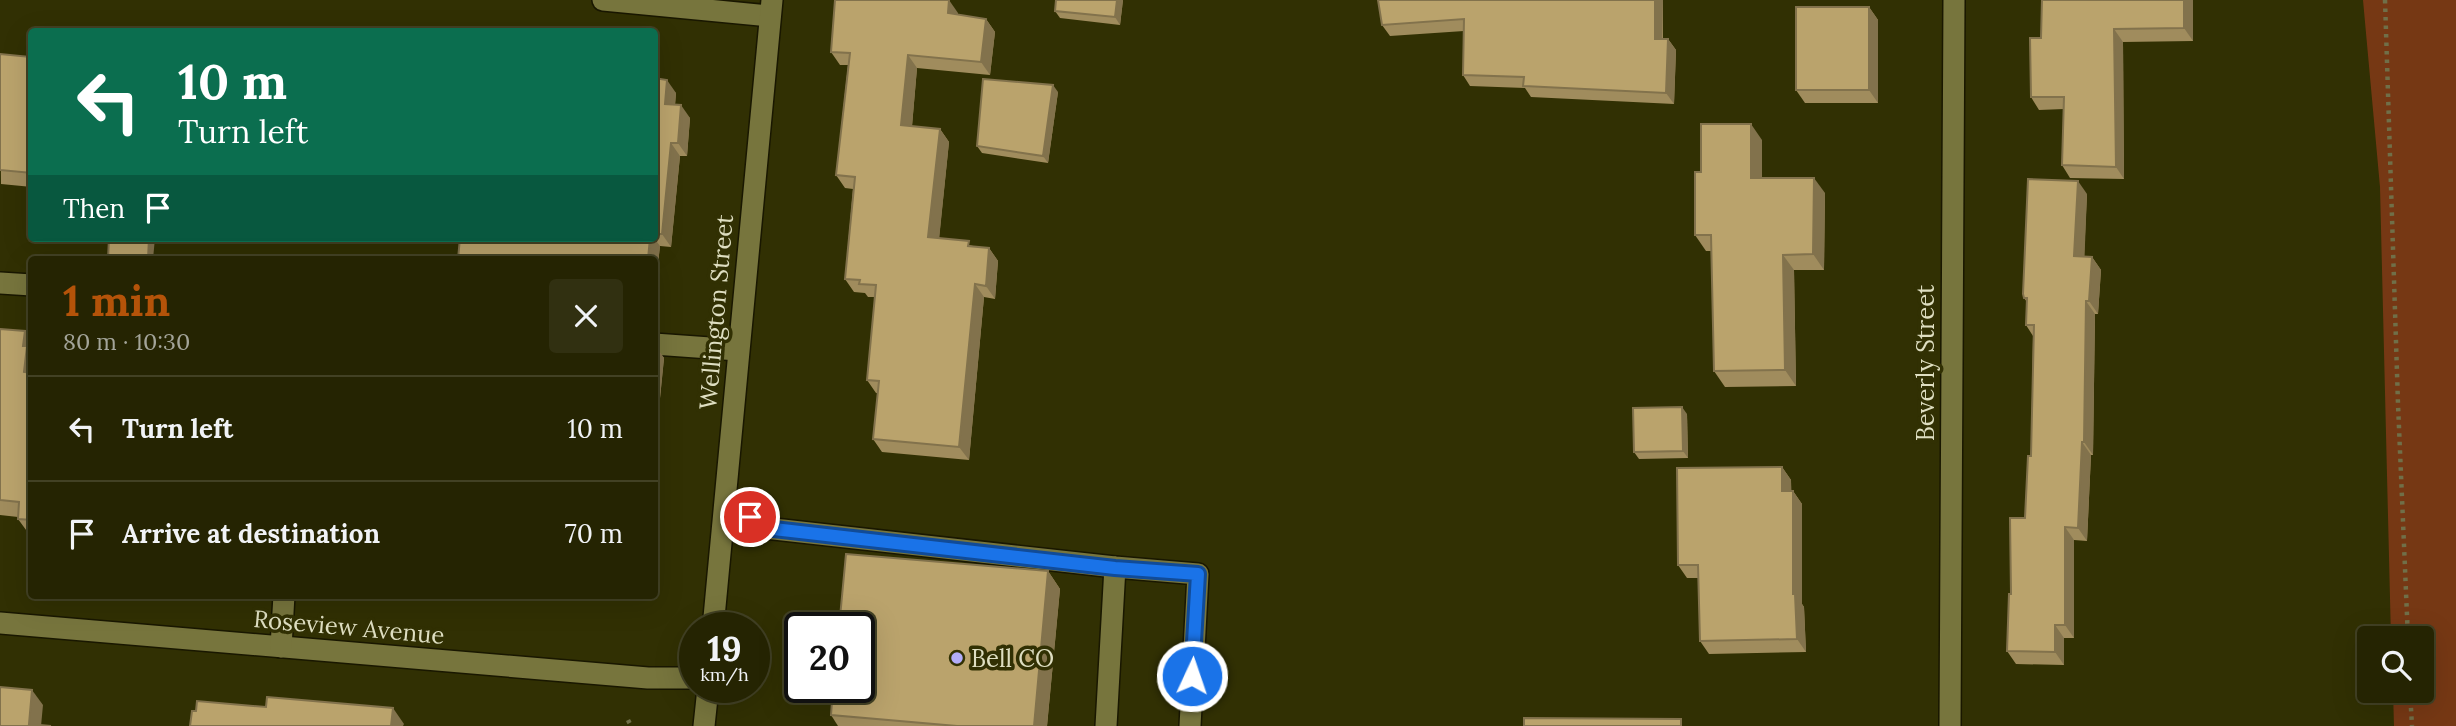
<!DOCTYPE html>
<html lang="en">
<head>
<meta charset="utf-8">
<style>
	:root { --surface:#252402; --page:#313011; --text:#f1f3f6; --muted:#a3a499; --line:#424124; --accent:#b45309 }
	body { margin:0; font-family:Lora,serif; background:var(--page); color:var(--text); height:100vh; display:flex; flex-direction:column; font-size:26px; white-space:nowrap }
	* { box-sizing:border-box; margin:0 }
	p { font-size:23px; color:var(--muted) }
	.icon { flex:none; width:38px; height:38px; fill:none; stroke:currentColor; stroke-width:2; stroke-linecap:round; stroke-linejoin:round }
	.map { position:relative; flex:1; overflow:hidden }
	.panel { position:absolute; left:28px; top:256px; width:630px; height:343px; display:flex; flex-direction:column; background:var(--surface); border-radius:7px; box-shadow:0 7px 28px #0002,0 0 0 2px var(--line) }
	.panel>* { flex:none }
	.banner { position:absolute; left:28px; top:28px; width:630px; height:214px; border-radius:7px; box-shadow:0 7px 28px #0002,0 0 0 2px var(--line); background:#0b6e4f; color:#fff; overflow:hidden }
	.controls { position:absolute; left:2357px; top:626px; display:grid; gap:14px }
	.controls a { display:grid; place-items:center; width:77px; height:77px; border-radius:7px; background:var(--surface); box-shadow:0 7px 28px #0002,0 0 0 2px var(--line); font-size:35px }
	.speed { position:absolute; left:679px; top:612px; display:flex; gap:14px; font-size:35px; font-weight:700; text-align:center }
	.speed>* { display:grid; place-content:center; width:91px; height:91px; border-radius:50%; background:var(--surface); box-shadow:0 7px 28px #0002,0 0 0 2px var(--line); line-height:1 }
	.speed small { font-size:18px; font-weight:400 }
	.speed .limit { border:4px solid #111; border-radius:10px; background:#fff; color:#111 }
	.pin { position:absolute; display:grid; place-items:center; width:60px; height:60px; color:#fff; margin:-30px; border:4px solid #fff; border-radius:50%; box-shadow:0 2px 7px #0007 }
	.me { position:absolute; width:77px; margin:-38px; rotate:3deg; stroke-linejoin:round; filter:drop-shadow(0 0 5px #0008) }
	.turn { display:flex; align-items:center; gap:24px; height:147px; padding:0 35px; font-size:32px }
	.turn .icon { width:91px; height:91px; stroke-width:2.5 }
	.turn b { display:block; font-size:49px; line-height:60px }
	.then { display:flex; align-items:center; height:66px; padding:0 35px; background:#0003; gap:14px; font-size:26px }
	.round { display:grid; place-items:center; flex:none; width:74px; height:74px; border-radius:7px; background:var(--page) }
	.headline { display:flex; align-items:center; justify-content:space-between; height:119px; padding:0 35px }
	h1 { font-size:42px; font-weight:700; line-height:52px; color:var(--accent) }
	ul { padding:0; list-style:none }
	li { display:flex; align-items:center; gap:21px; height:105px; padding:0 35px; border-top:2px solid var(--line) }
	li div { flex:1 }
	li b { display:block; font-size:26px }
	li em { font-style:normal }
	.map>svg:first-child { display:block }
	.park { fill:#763814 }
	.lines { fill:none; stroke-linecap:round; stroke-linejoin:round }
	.minor-casing { stroke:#191700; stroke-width:24 }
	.path { stroke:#706f48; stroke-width:4.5; stroke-dasharray:3.5 5; stroke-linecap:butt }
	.minor { stroke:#77753d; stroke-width:21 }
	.wall { fill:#a08c5d }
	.shaded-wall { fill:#82724c }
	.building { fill:#baa36c; stroke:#82724c; stroke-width:2 }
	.route-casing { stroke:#114b97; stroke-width:18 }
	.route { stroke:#1a73e8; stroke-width:12 }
	.poi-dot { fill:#b3adf9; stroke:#313003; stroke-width:2.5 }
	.labels { text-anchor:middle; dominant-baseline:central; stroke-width:7; stroke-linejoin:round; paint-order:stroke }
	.street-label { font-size:24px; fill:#dedec1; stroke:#313003 }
	.poi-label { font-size:24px; fill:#dedec1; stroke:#313003; text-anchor:start }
</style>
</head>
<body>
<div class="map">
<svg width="2456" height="726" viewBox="0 0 2456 726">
	<rect width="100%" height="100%" fill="#313003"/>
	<!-- park -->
	<path class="park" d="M 2363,0 L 2456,0 L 2456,726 L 2394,726 L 2393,691 L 2422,691 L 2422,639 L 2391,639 L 2380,187 Z"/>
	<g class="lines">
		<!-- minor casing -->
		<g class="minor-casing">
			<g id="minor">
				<path d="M 603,0 L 770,16"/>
				<path d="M 0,283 L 32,285"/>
				<path d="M 654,344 L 738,350"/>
				<path d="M 749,517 L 765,528 L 1115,567 L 1198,574 L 1190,726"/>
				<path d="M 0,623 L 648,678 L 695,678"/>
				<path d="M 713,628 L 772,0"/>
				<path d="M 281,647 L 284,595"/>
				<path d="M 704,726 L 708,688"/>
				<path d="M 1106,726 L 1115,567"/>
				<path d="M 1950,726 L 1954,0"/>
			</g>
		</g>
		<!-- path -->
		<g class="path">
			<path d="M 2385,0 L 2398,404 L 2408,639"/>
			<path d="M 2410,691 L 2412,726"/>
			<path d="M 628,720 L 631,726"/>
		</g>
		<!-- minor -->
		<use href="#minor" class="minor"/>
	</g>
	<!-- wall -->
	<g class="wall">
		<path d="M 1123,0 L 1120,25 L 1060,18 L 1055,11 Z"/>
		<path d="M 1378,0 L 1663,0 L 1663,39 L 1668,39 L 1676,50 L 1674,104 L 1531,97 L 1525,88 L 1470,86 L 1463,75 L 1464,31 L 1390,36 L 1382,25 Z"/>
		<path d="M 2042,0 L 2193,0 L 2193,41 L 2123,42 L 2124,179 L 2070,178 L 2062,165 L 2064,109 L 2039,110 L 2031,97 L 2041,38 Z"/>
		<path d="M 1869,7 L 1878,20 L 1878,103 L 1805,103 L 1796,90 Z"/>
		<path d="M 958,13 L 958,15 L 986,19 L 995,32 L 990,75 L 917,68 L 912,126 L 940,129 L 949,142 L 939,238 L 973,246 L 989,248 L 998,261 L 995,299 L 984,297 L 969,460 L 882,452 L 873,439 L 878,393 L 876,393 L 867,380 L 875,297 L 868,297 L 865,293 L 854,292 L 845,279 L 853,189 L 845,188 L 836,175 L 848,65 L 840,65 L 831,52 Z"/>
		<path d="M 32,51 L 32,187 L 1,184 L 0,54 L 30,57 Z"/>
		<path d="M 654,78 L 676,93 L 675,105 L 690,118 L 687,156 L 680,156 L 671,247 L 660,246 L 654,300 L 654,259 L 460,238 L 654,238 Z"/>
		<path d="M 1058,92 L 1048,163 L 982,153 L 977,146 Z"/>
		<path d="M 1762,140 L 1762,178 L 1825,193 L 1824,270 L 1794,270 L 1796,386 L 1725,387 L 1714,371 L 1712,251 L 1706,251 L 1695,235 L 1701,172 Z"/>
		<path d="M 2087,194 L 2084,257 L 2092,257 L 2101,270 L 2098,314 L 2095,314 L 2093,455 L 2091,455 L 2087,541 L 2074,540 L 2074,638 L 2064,638 L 2064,665 L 2016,664 L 2007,651 L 2011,594 L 2025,518 L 2031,456 L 2033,336 L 2026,325 L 2027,302 L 2024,298 Z"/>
		<path d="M 0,329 L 25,331 L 32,341 L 32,534 L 29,534 L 18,519 L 18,517 L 0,515 Z"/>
		<path d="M 654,345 L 664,358 L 660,398 L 654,398 Z"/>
		<path d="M 1687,414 L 1688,458 L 1639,459 L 1634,452 Z"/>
		<path d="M 1782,467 L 1791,480 L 1791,491 L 1793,491 L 1802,504 L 1802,604 L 1804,607 L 1806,652 L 1709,654 L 1700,641 L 1699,578 L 1687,578 L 1678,565 Z"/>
		<path d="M 1048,571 L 1060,589 L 1047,726 L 838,726 L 831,715 Z"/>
	</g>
	<!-- shaded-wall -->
	<g class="shaded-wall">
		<path d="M 949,0 L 958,13 L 957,26 L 948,13 Z"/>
		<path d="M 1117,0 L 1123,0 L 1120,25 L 1115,17 Z"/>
		<path d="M 1655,0 L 1663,0 L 1662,50 L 1655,39 Z"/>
		<path d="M 2184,0 L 2193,0 L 2193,41 L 2184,28 Z"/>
		<path d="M 1869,7 L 1878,20 L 1878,103 L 1869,90 Z"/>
		<path d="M 986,19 L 995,32 L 990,75 L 981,62 Z"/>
		<path d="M 2114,29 L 2123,42 L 2124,179 L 2116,167 Z"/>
		<path d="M 1668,39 L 1676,50 L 1674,104 L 1666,93 Z"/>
		<path d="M 908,55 L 917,68 L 911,138 L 901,125 Z"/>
		<path d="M 667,80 L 676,93 L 674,117 L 665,104 Z"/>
		<path d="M 1053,85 L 1058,92 L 1048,163 L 1043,156 Z"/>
		<path d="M 681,105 L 690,118 L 687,156 L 678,143 Z"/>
		<path d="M 1751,124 L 1762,140 L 1762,194 L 1751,178 Z"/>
		<path d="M 940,129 L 949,142 L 938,250 L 928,237 Z"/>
		<path d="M 671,143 L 680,156 L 671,247 L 662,234 Z"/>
		<path d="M 1814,178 L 1825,193 L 1824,270 L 1813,254 Z"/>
		<path d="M 2078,181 L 2087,194 L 2084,269 L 2074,256 Z"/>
		<path d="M 149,238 L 155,238 L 153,259 L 148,259 Z"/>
		<path d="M 650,238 L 654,238 L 660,246 L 654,300 L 654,259 L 648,259 Z"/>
		<path d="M 989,248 L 998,261 L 995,299 L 986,286 Z"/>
		<path d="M 1783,255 L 1794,270 L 1796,386 L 1785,370 Z"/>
		<path d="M 2092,257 L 2101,270 L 2098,314 L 2089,301 Z"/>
		<path d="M 975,284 L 984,297 L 969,460 L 959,447 Z"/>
		<path d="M 2086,301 L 2095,314 L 2093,455 L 2084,442 Z"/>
		<path d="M 25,331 L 32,341 L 32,383 L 24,372 L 23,346 Z"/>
		<path d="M 655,345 L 664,358 L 660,398 L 654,390 Z"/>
		<path d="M 1682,407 L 1687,414 L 1688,458 L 1683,451 Z"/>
		<path d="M 2082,442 L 2091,455 L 2087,541 L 2078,528 Z"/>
		<path d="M 1782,467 L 1791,480 L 1792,504 L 1782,491 Z"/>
		<path d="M 1793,491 L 1802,504 L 1802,604 L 1804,607 L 1806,652 L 1797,639 L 1793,594 Z"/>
		<path d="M 2065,527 L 2074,540 L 2074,638 L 2065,625 Z"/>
		<path d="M 1048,571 L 1060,589 L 1047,726 L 1034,726 Z"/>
		<path d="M 2055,625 L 2064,638 L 2064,665 L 2055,652 Z"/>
		<path d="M 32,690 L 43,705 L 41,726 L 29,724 Z"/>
		<path d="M 393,708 L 404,724 L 403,726 L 391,726 Z"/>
	</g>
	<!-- building -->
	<g class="building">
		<path d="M 835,0 L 949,0 L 948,13 L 986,19 L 981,62 L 908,55 L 901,125 L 940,129 L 928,237 L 969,241 L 968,246 L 989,248 L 986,286 L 975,284 L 959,447 L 873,439 L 879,381 L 867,380 L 876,285 L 859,284 L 860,280 L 845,279 L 855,177 L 836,175 L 850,53 L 831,52 Z"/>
		<path d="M 1056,0 L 1117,0 L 1115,17 L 1055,11 Z"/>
		<path d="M 1378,0 L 1655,0 L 1655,39 L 1668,39 L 1666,93 L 1523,86 L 1524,77 L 1463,75 L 1464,19 L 1382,25 Z"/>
		<path d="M 2042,0 L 2184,0 L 2184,28 L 2114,29 L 2116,167 L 2062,165 L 2064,97 L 2031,97 L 2030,38 L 2041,38 Z"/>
		<rect x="1796" y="7" width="73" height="83"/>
		<path d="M 30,51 L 32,51 L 32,173 L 0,170 L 0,54 L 30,57 Z"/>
		<path d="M 654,78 L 667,80 L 665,104 L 681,105 L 678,143 L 671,143 L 662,234 L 654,234 Z"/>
		<path d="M 983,79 L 1053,85 L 1043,156 L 977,146 Z"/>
		<path d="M 1701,124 L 1751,124 L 1751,178 L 1814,178 L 1813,254 L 1783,255 L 1785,370 L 1714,371 L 1711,235 L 1695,235 L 1695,172 L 1701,172 Z"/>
		<path d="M 2028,179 L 2078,181 L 2074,256 L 2092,257 L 2089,301 L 2086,301 L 2084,442 L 2082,442 L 2078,528 L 2065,527 L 2065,625 L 2055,625 L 2055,652 L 2007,651 L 2009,594 L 2011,594 L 2010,518 L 2025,518 L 2028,456 L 2031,456 L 2034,325 L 2026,325 L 2027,298 L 2024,298 L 2023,294 Z"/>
		<path d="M 109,238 L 149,238 L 148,259 L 108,259 Z"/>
		<path d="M 460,238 L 650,238 L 648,259 L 458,259 Z"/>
		<path d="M 0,329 L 25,331 L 23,346 L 27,346 L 24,372 L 32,373 L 32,520 L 18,519 L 19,502 L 0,500 Z"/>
		<path d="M 1682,407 L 1683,451 L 1634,452 L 1633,408 Z"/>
		<path d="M 1782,467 L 1782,491 L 1793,491 L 1793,594 L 1795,594 L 1797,639 L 1700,641 L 1698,565 L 1678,565 L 1677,468 Z"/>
		<path d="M 846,554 L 1048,571 L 1034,726 L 957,726 L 831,715 L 833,688 L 859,688 L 859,628 L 839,628 Z"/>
		<path d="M 0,687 L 32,690 L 29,724 L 51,726 L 0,726 Z"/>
		<path d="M 267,697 L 393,708 L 391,726 L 190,726 L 192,711 L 196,711 L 197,701 L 266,707 Z"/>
		<path d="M 1524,718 L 1681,719 L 1681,726 L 1524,726 Z"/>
	</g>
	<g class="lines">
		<!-- route casing -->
		<g class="route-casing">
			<path id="route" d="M 750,517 L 765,528 L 1115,568 L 1198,574 L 1192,676"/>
		</g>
		<!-- route -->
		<use href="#route" class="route"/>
	</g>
	<!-- markers -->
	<circle class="poi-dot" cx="957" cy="658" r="7"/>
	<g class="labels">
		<!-- street labels -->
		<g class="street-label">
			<text transform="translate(716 312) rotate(-85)">Wellington Street</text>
			<text transform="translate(1925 363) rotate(-90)">Beverly Street</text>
			<text transform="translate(349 627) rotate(5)">Roseview Avenue</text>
		</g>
		<!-- poi labels -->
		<g class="poi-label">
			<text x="971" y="658">Bell CO</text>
		</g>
	</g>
</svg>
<div class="controls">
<a><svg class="icon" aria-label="search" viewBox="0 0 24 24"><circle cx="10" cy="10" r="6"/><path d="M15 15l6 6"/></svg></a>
</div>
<div class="speed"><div>19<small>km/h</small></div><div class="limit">20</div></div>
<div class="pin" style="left:750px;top:517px;background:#d93025"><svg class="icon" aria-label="arrive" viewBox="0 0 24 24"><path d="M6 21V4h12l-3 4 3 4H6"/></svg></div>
<svg class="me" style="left:1192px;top:676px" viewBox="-20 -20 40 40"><circle r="17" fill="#1a73e8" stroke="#fff" stroke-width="3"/><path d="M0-11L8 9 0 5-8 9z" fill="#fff"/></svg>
<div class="banner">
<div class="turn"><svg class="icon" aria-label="left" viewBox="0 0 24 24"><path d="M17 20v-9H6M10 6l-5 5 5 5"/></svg><div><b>10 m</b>Turn left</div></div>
<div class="then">Then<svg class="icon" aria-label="arrive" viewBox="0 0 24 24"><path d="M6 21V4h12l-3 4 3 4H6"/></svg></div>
</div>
<section class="panel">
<div class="headline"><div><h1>1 min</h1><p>80 m · 10:30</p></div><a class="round"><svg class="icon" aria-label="close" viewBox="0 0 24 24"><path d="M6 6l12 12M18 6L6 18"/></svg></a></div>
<ul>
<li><svg class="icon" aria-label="left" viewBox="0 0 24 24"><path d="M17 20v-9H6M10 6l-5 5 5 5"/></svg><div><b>Turn left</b></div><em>10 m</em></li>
<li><svg class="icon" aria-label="arrive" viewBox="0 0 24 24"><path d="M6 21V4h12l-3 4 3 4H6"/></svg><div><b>Arrive at destination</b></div><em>70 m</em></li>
</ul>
</section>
</div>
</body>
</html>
